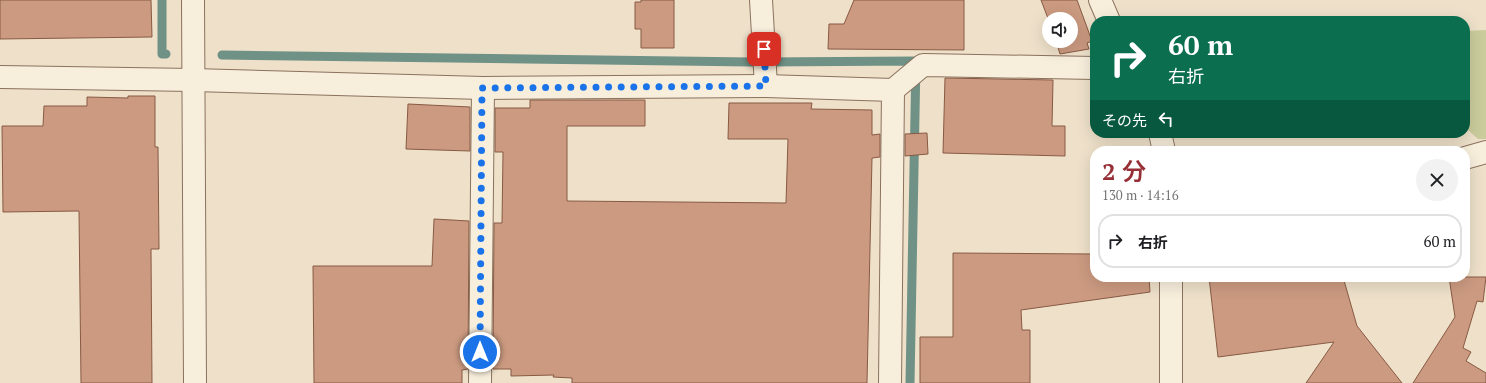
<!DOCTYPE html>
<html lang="ja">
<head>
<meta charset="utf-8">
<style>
	:root { --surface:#fff; --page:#f2f2f2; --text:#202124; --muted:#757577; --line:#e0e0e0; --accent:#972f37 }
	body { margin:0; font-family:"PT Serif","Noto Sans JP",serif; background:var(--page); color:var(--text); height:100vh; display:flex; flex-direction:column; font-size:15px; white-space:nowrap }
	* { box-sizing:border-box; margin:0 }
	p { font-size:13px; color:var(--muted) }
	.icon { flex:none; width:22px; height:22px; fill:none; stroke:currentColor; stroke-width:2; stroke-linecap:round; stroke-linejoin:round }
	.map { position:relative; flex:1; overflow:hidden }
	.details { position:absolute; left:1090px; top:146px; width:380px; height:136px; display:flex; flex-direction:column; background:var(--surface); border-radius:16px; box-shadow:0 4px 16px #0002 }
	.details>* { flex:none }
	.top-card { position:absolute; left:1090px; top:16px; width:380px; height:122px; border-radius:16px; box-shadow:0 4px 16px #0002; background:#0b6e4f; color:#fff; overflow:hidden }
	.controls { position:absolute; left:1042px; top:12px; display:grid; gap:8px }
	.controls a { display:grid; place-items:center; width:36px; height:36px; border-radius:50%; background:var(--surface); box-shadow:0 4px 16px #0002; font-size:20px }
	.pin { position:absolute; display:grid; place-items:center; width:34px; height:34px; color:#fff; margin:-17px; border-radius:8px; box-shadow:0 2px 6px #0006 }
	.me { position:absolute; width:44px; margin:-22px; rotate:0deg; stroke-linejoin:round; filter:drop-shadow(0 0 3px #0008) }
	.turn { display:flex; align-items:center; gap:14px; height:84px; padding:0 12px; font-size:18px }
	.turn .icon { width:52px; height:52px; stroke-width:2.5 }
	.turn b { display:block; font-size:28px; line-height:34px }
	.then { display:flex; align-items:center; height:38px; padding:0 12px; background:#0003; gap:8px; font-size:15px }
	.round { display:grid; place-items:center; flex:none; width:42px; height:42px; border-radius:21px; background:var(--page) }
	.head { display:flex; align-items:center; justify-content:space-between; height:68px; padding:0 12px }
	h1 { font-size:24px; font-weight:600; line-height:30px; color:var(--accent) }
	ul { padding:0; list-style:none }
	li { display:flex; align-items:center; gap:12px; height:54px; margin:0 8px 6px; padding:0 4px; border:2px solid var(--line); border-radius:16px }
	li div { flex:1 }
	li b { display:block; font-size:15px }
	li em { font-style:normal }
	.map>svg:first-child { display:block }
	.green { fill:#cacc9c }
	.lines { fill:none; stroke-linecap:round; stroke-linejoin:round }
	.stream { stroke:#709186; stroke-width:9 }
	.building { fill:#cb9a80; stroke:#885a44 }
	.street-casing { stroke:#8a725e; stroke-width:24 }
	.street { stroke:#f8eedc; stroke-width:22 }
	.route { stroke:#1a73e8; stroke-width:7; stroke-dasharray:0 12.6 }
</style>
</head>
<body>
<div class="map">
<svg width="1486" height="383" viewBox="0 0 1486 383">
	<rect width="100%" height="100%" fill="#eee0c9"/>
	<!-- green -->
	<path class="green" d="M 1486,30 L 1486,139 L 1478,139 L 1467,129 L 1465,121 L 1465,31 Z"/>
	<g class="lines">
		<!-- stream -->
		<g class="stream">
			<path d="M 162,0 L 162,54 L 166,54"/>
			<path d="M 222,55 L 751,62 L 916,61 L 910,383"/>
		</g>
	</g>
	<!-- building -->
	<g class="building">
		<path d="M 0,0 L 151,0 L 152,37 L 0,39 Z"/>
		<path d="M 641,0 L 674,0 L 674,48 L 641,48 L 641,29 L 635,29 L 635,2 L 641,2 Z"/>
		<path d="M 854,0 L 964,0 L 964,50 L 828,49 L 829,24 L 844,24 Z"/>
		<path d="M 1041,0 L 1077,0 L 1092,41 L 1087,43 L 1089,49 L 1060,54 L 1056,41 L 1071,41 L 1071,19 L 1049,19 L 1049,21 Z"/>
		<path d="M 945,78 L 1053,80 L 1052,126 L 1065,126 L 1065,156 L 943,153 Z"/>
		<path d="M 128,96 L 155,96 L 155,147 L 158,147 L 159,249 L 151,249 L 152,383 L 81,383 L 79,211 L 3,212 L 2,126 L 43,126 L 44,106 L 87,106 L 87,97 L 128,98 Z"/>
		<path d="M 530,100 L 645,100 L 645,126 L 567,126 L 567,201 L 786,203 L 788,139 L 728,139 L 729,103 L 812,103 L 811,109 L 872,110 L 872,135 L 880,134 L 880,157 L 872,158 L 867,383 L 572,383 L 572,378 L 553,377 L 554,375 L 511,376 L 511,369 L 493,369 L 494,223 L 502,223 L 503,152 L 495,152 L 495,108 L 530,108 Z"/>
		<path d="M 408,104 L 470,107 L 470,151 L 406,149 Z"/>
		<path d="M 927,133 L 928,154 L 905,156 L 905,134 Z"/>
		<path d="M 434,219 L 469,221 L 468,369 L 462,370 L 462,383 L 314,383 L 313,266 L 432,266 Z"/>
		<path d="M 953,253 L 1095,254 L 1095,277 L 1149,277 L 1150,292 L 1021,310 L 1022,330 L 1030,330 L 1030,383 L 920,383 L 920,337 L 953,337 Z"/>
		<path d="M 1209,277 L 1343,277 L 1357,326 L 1402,383 L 1306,383 L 1334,342 L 1218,357 Z"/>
		<path d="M 1449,277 L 1486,277 L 1483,302 L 1477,301 L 1463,348 L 1471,352 L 1466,361 L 1486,373 L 1486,383 L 1413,383 L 1455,317 Z"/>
	</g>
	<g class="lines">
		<!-- street casing -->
		<g class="street-casing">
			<g id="street">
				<path d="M 193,0 L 195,383"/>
				<path d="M 761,0 L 766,86"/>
				<path d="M 1100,0 L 1109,21"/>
				<path d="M 0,77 L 193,80 L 483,88 L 766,86 L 893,90 L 890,383"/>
				<path d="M 893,90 L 923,65 L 1095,68"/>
				<path d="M 1160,133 L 1164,151"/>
				<path d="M 1465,158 L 1486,152"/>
				<path d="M 1171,277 L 1171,383"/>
				<path d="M 480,383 L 483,88"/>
			</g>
		</g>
		<!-- street -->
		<use href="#street" class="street"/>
	</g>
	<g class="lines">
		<!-- route -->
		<path class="route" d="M 480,352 L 482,88 L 766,86 L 764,49"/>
	</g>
</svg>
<div class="controls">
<a><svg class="icon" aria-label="sound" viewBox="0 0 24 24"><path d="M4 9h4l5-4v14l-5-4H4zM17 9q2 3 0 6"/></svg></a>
</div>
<div class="pin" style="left:764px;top:49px;background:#d93025"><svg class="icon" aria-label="arrive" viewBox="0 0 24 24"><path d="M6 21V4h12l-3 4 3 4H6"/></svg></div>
<svg class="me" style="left:480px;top:352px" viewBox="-20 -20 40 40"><circle r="17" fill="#1a73e8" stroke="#fff" stroke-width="3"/><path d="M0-11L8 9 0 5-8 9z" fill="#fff"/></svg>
<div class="top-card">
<div class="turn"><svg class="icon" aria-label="right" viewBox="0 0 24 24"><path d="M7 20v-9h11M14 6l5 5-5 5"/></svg><div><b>60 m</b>右折</div></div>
<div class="then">その先<svg class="icon" aria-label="left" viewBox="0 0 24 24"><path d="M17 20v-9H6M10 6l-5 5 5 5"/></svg></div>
</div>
<section class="details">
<div class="head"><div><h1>2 分</h1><p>130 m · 14:16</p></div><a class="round"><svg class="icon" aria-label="close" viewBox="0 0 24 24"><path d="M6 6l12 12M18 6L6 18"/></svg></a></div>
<ul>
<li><svg class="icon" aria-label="right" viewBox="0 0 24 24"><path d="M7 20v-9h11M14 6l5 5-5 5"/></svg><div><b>右折</b></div><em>60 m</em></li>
</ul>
</section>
</div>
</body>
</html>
